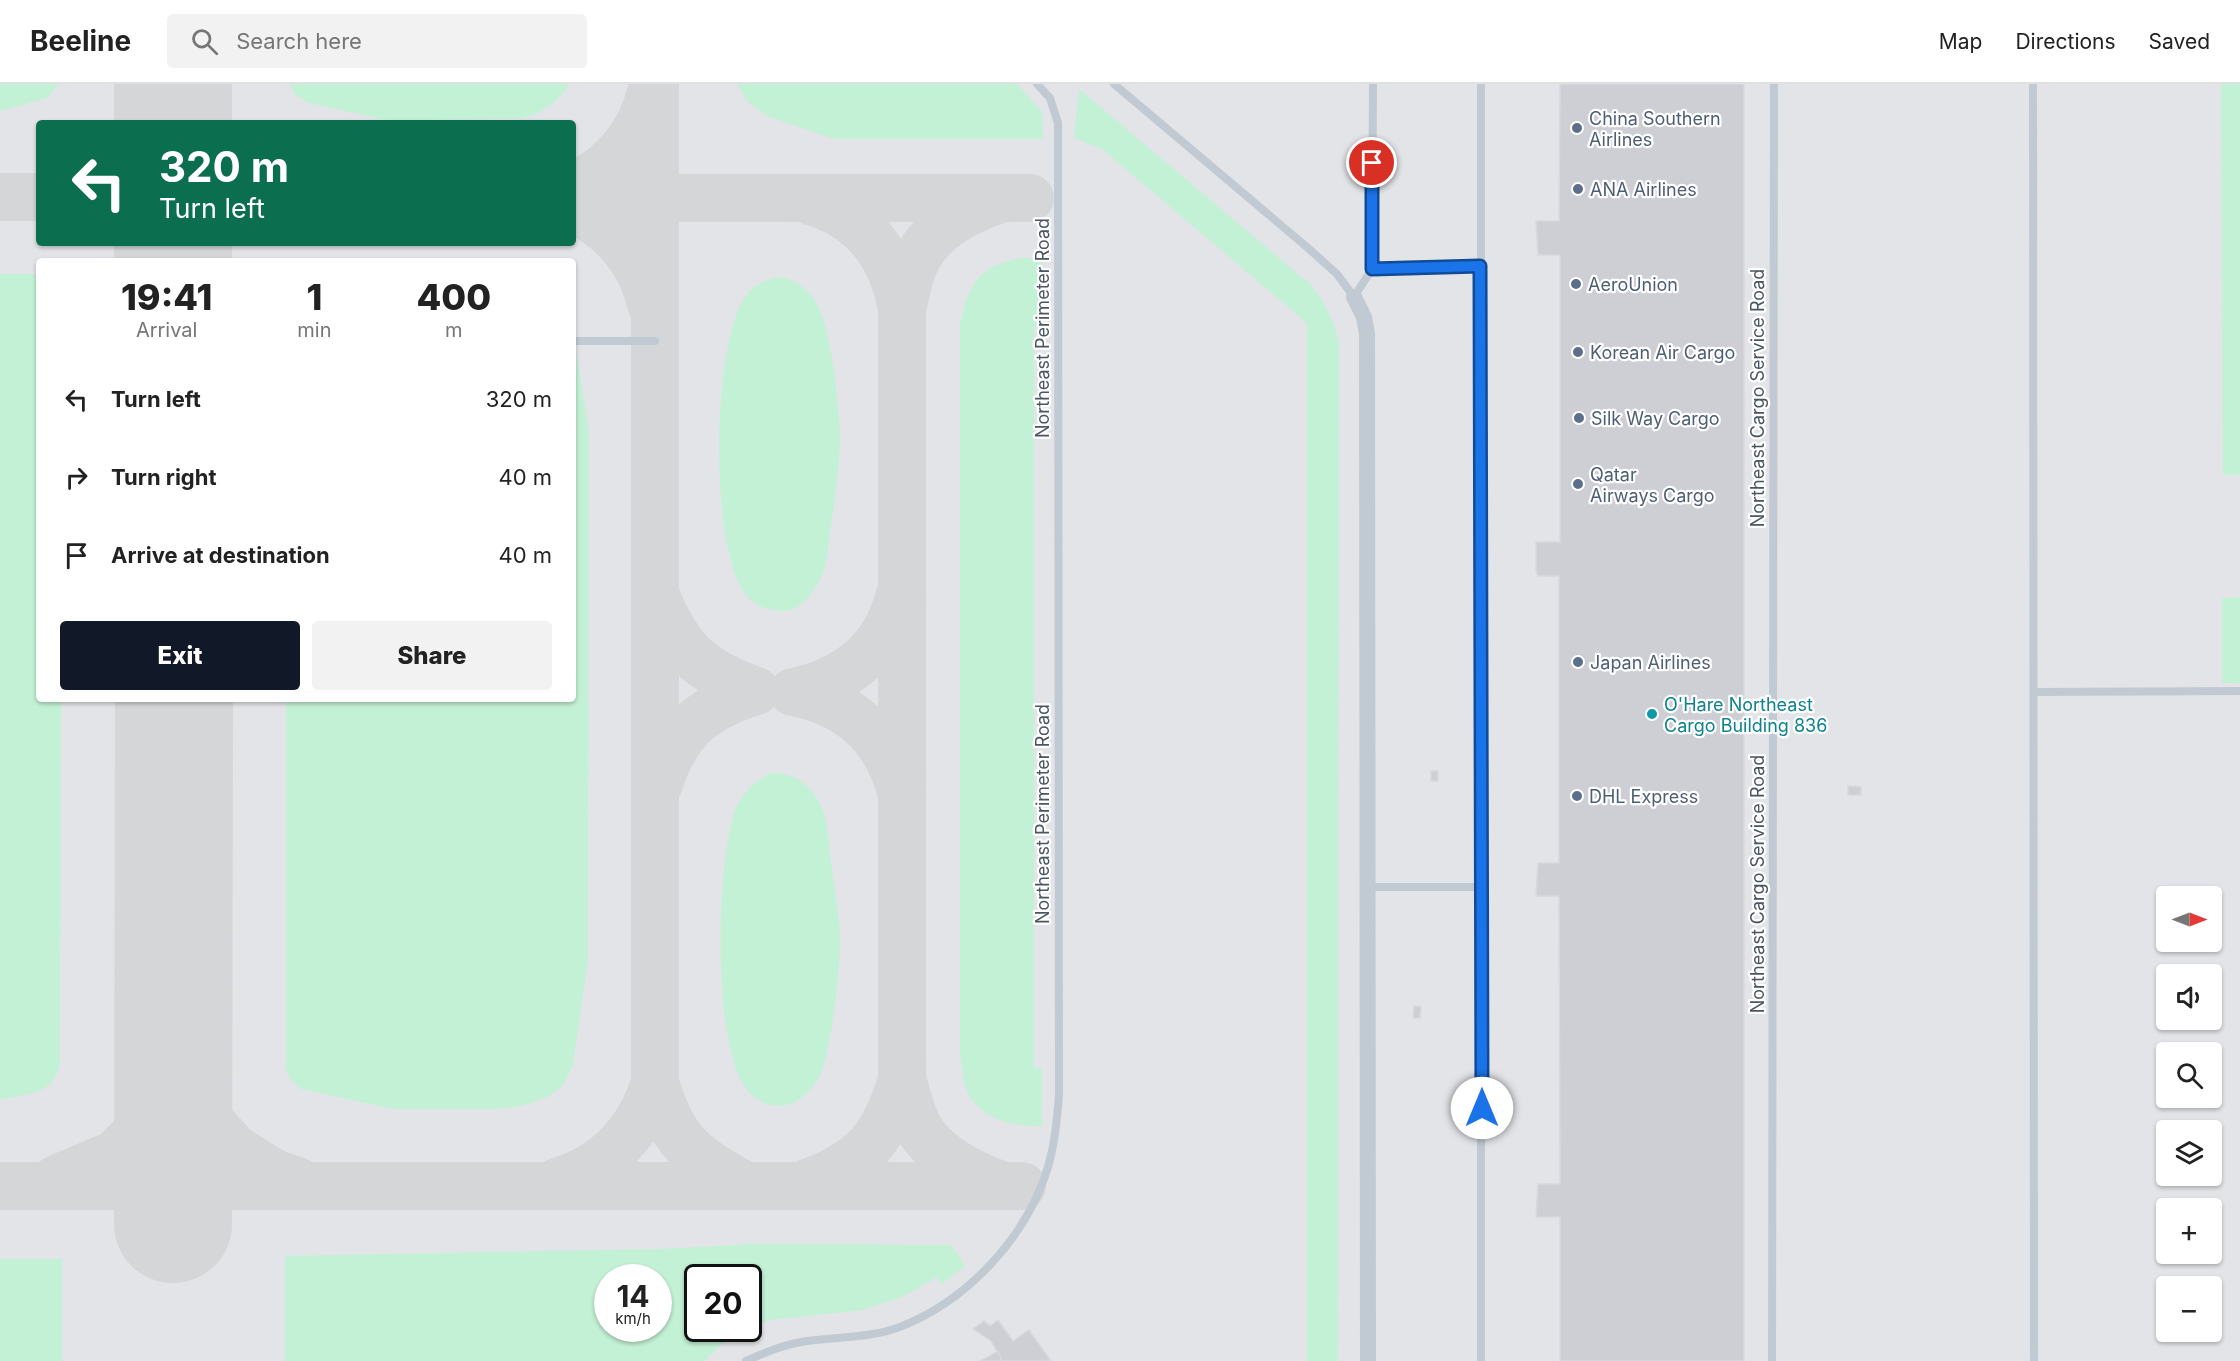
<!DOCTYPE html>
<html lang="en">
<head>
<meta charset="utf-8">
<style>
	:root { --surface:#fff; --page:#f2f2f2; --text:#222; --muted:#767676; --line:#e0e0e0; --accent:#111827 }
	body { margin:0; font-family:Inter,sans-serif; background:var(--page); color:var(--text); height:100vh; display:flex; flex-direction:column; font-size:22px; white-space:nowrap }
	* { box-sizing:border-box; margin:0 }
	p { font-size:20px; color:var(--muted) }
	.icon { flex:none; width:33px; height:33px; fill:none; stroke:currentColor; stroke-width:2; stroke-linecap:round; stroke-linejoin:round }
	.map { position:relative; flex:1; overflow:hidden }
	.panel { position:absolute; left:36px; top:174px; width:540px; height:444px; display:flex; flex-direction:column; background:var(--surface); border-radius:6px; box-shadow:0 2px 4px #0004 }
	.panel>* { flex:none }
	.guide { position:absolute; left:36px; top:36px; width:540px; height:126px; border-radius:6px; box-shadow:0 2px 4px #0004; background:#0b6e4f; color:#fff; overflow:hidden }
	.needle { width:39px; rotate:90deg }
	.controls { position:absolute; left:2156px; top:802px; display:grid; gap:12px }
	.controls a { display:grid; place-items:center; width:66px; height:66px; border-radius:6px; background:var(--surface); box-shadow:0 2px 4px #0004; font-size:30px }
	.speed { position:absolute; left:594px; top:1180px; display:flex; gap:12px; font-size:30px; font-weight:700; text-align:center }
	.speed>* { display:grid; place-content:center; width:78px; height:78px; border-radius:50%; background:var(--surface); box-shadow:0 2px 4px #0004; line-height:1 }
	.speed small { font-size:15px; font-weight:400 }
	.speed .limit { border:3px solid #111; border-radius:9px; background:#fff; color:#111 }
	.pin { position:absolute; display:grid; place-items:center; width:51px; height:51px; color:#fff; margin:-26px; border:3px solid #fff; border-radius:50%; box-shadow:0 2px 6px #0007 }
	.me { position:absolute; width:66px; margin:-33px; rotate:0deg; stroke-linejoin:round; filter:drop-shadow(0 0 4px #0008) }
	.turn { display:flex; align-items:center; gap:21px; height:126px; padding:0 24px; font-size:27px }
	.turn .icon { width:78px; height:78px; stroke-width:2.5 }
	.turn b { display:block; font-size:42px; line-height:51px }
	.eta { display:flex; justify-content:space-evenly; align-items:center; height:102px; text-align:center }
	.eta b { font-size:36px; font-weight:800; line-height:42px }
	.cta { display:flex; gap:12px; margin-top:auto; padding:12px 24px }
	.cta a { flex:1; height:69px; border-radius:6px; background:var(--accent); color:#fff; font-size:24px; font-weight:800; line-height:69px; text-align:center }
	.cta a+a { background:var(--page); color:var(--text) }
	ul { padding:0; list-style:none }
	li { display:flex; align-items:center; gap:18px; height:78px; padding:0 24px }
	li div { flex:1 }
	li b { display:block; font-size:22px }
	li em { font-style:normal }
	header { display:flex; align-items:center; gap:36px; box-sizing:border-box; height:84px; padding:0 30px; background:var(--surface); border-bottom:2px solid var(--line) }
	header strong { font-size:28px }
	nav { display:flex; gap:33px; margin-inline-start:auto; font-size:21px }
	.search { width:420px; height:54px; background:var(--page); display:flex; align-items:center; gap:15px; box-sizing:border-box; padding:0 21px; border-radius:6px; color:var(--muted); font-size:22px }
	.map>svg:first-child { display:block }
	.airport { fill:#e2e4e7; fill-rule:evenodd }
	.green { fill:#c3f1d5; fill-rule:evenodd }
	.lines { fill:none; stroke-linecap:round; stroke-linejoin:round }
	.taxiway { stroke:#d5d6d8; stroke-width:48 }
	.runway { stroke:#d5d6d8; stroke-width:118 }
	.building { fill:#cdcfd5; stroke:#d7d9de; stroke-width:1.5 }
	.service { stroke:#c1cad2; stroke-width:8 }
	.minor { stroke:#c1cad2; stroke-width:16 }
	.route-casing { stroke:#114b97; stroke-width:15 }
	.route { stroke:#1a73e8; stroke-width:10 }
	.service-dot { fill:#5c6f8a; stroke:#fff; stroke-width:2 }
	.culture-dot { fill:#0f9aa8; stroke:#fff; stroke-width:2 }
	.labels { text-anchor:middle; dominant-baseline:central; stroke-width:4.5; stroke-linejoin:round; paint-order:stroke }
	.service-label { font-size:18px; fill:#4e5e75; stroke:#fff; text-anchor:start }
	.street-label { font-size:18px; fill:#4a5661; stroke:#fff }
	.culture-label { font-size:18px; fill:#0d838f; stroke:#fff; text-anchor:start }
</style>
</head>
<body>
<header>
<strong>Beeline</strong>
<div class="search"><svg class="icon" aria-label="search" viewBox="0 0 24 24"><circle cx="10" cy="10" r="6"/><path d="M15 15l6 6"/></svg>Search here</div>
<nav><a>Map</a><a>Directions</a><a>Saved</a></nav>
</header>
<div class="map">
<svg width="2240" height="1277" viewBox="0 0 2240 1277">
	<rect width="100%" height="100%" fill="#f5f3f3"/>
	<!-- airport -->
	<path class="airport" d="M 0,0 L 2240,0 L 2240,1277 L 0,1277 ZM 39,39 L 573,39 L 573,159 L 39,159 ZM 39,177 L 573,177 L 573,615 L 39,615 ZM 2166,813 L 2211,813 L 2211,858 L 2166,858 ZM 2166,891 L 2211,891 L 2211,936 L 2166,936 ZM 2166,969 L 2211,969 L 2211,1014 L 2166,1014 ZM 2166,1047 L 2211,1047 L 2211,1092 L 2166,1092 ZM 2166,1125 L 2211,1125 L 2211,1170 L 2166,1170 ZM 608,1194 L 658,1194 L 658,1245 L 608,1245 ZM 698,1194 L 748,1194 L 748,1245 L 698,1245 ZM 2166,1203 L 2211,1203 L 2211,1248 L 2166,1248 Z"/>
	<!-- green -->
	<g class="green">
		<path d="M 0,0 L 59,0 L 47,14 L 0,27 Z"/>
		<path d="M 290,0 L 569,0 C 557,19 544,28 522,34 L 391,37 L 309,19 L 294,10 Z"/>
		<path d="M 737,0 L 1017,0 L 1042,28 L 1043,55 L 834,55 L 767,32 L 747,17 Z"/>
		<path d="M 2221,0 L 2240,0 L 2240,391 L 2223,391 Z"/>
		<path d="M 1079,5 L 1311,201 C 1326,220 1334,236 1339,260 L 1338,1277 L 1307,1277 L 1307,239 L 1102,65 L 1074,54 Z"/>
		<path d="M 1022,174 L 1042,174 L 1041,242 L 1034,243 L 1034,984 L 1042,985 L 1042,1042 C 1012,1043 975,1034 965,1001 C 962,991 962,980 960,969 L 960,240 C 968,201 980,180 1022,174 Z"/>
		<path d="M 0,190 L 39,190 L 39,615 L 61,615 L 60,980 C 53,1012 27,1009 0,1016 Z"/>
		<path d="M 778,193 C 795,194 812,208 819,224 C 832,253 840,326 840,358 C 839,389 834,419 830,449 C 828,460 828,474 824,485 C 818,503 803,527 782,527 C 767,527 751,520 743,507 C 710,455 712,267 744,214 C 752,202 764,197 778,193 Z"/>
		<path d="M 573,248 L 589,348 L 588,875 L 573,980 L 563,1001 L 550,1012 L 521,1022 L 493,1025 L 393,1025 L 301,1005 L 290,995 L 286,984 L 286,615 L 573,615 Z"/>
		<path d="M 2240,513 L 2240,599 L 2222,599 L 2222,514 Z"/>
		<path d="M 770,689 C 792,688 810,699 820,720 C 828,736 829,760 831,778 C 834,804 840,832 840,859 C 840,886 831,971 819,993 C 814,1003 800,1017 790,1020 C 775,1024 764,1021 752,1011 C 710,976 716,773 736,724 C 743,708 755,698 770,689 Z"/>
		<path d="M 754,1160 L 952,1161 L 965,1182 L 941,1200 L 937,1193 L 904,1212 L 863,1226 L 769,1236 L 722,1260 L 704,1277 L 285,1277 L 285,1172 L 660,1165 ZM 608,1194 L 658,1194 L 658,1245 L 608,1245 ZM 698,1194 L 748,1194 L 748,1245 L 698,1245 Z"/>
		<rect x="0" y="1175" width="62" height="102"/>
	</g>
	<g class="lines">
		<!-- taxiway -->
		<g class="taxiway">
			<path d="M 185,0 L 203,39"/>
			<path d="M 655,0 L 655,998 C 672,1058 692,1072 744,1101"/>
			<path d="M 145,39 L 164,0"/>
			<path d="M 573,102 C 613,84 641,51 651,8"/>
			<path d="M 0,113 L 39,113"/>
			<path d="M 573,114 L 1030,114"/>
			<path d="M 810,117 C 863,132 893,172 902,225 C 906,210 908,193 915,179 C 929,146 964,128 995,117"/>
			<path d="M 573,125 C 612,143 642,177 651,220"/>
			<path d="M 902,225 L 902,995"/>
			<path d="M 899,513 C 886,567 845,598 793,608 C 847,618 885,650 900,704"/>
			<path d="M 657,514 C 679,568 702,588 756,607 C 700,625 676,646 658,702"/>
			<path d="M 56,1095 L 115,1070 L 152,1032 L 174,973 L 197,1022 L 235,1065 L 272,1088 L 297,1097"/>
			<path d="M 557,1098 C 607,1083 640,1048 655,998"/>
			<path d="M 807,1099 C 864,1078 885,1054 902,995 C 908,1013 912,1037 924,1052 C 942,1075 971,1090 998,1100"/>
			<path d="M 0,1102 L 1022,1102"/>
		</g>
		<!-- runway -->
		<g class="runway">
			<path d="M 173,0 L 173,39"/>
			<path d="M 173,159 L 173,177"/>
			<path d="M 173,1140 L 174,615"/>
		</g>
	</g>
	<!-- building -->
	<g class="building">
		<path d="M 1560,0 L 1744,0 L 1744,1277 L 1560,1277 L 1560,1133 L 1536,1133 L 1538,1100 L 1560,1100 L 1559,812 L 1536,812 L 1538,779 L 1559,779 L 1559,492 L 1538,492 L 1536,486 L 1536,458 L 1560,458 L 1560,171 L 1538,171 L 1536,137 L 1559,137 Z"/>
		<rect x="1431" y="687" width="7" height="10"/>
		<path d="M 1848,702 L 1861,703 L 1861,711 L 1848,711 Z"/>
		<path d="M 1414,922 L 1421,923 L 1420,934 L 1413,934 Z"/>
		<path d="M 998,1236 L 1013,1257 L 1029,1246 L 1051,1277 L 1002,1277 L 991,1257 L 973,1245 L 984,1237 L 990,1242 Z"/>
		<path d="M 998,1267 L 1002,1277 L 980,1277 Z"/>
	</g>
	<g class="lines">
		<!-- service -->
		<g class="service">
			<path d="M 1114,0 L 1308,164 L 1337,190 L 1354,213 L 1372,185"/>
			<path d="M 1373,0 L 1372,185 L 1480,182"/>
			<path d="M 1481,0 L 1481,1277"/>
			<path d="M 2033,0 L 2034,1277"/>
			<path d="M 573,257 L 655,257"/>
			<path d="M 2035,608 L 2240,607"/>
			<path d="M 1368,803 L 1482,803"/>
			<path d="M 746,1277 C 766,1268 785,1260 807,1257 C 837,1253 868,1254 897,1244 C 967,1218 1027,1153 1048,1083 C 1055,1059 1057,1035 1059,1011 L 1058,39 L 1050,14 L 1037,0"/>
			<path d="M 1772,1277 L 1774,0"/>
		</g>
		<!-- minor -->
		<path class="minor" d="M 1354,213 L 1364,233 L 1367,250 L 1368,1277"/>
	</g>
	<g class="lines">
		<!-- route casing -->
		<g class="route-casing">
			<path id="route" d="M 1372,79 L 1372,185 L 1480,182 L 1482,1024"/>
		</g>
		<!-- route -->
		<use href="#route" class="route"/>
	</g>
	<!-- markers -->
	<g class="service-dot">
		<circle cx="1577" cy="44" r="6"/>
		<circle cx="1578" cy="105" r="6"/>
		<circle cx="1576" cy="200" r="6"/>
		<circle cx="1578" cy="268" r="6"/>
		<circle cx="1579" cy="334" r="6"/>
		<circle cx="1578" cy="400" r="6"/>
		<circle cx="1578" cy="578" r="6"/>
		<circle cx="1577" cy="712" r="6"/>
	</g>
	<circle class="culture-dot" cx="1652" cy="630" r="6"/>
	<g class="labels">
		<!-- service labels -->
		<g class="service-label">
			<text x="1589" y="34">China Southern<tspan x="1589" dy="21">Airlines</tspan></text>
			<text x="1590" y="105">ANA Airlines</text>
			<text x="1588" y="200">AeroUnion</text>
			<text x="1590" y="268">Korean Air Cargo</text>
			<text x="1591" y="334">Silk Way Cargo</text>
			<text x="1590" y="390">Qatar<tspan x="1590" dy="21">Airways Cargo</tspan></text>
			<text x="1590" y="578">Japan Airlines</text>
			<text x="1589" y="712">DHL Express</text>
		</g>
		<!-- street labels -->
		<g class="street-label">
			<text transform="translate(1042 244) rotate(-90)">Northeast Perimeter Road</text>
			<text transform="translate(1757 314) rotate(-90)">Northeast Cargo Service Road</text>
			<text transform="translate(1042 730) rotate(-90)">Northeast Perimeter Road</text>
			<text transform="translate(1757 800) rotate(-90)">Northeast Cargo Service Road</text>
		</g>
		<!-- culture labels -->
		<g class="culture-label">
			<text x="1664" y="620">O'Hare Northeast<tspan x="1664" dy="21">Cargo Building 836</tspan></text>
		</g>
	</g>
</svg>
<div class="controls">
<a><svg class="needle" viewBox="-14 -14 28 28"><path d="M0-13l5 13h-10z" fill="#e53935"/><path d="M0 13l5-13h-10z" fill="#767676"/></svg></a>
<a><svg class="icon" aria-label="sound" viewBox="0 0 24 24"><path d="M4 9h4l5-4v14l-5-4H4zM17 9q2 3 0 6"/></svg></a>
<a><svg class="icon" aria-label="search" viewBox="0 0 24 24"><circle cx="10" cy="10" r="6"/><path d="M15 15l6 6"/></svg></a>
<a><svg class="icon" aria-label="layers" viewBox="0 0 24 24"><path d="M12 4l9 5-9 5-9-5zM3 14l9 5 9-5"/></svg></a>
<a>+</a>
<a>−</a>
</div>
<div class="speed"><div>14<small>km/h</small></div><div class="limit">20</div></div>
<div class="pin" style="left:1372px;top:79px;background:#d93025"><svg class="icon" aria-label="arrive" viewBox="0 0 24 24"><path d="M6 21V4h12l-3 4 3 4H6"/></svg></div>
<svg class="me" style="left:1482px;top:1024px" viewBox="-20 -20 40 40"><circle r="19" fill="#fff"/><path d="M0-13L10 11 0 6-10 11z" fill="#1a73e8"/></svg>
<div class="guide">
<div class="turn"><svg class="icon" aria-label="left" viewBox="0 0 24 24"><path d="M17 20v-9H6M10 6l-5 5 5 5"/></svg><div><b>320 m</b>Turn left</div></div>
</div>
<section class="panel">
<div class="eta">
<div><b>19:41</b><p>Arrival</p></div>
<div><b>1</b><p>min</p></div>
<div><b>400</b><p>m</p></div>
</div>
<ul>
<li><svg class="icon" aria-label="left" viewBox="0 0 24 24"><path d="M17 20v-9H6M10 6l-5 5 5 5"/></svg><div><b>Turn left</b></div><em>320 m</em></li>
<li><svg class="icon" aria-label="right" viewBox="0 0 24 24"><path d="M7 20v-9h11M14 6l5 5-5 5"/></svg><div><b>Turn right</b></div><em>40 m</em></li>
<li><svg class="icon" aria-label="arrive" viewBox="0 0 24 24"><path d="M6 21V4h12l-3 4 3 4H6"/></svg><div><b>Arrive at destination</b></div><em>40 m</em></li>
</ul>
<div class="cta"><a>Exit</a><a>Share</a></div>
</section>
</div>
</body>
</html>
